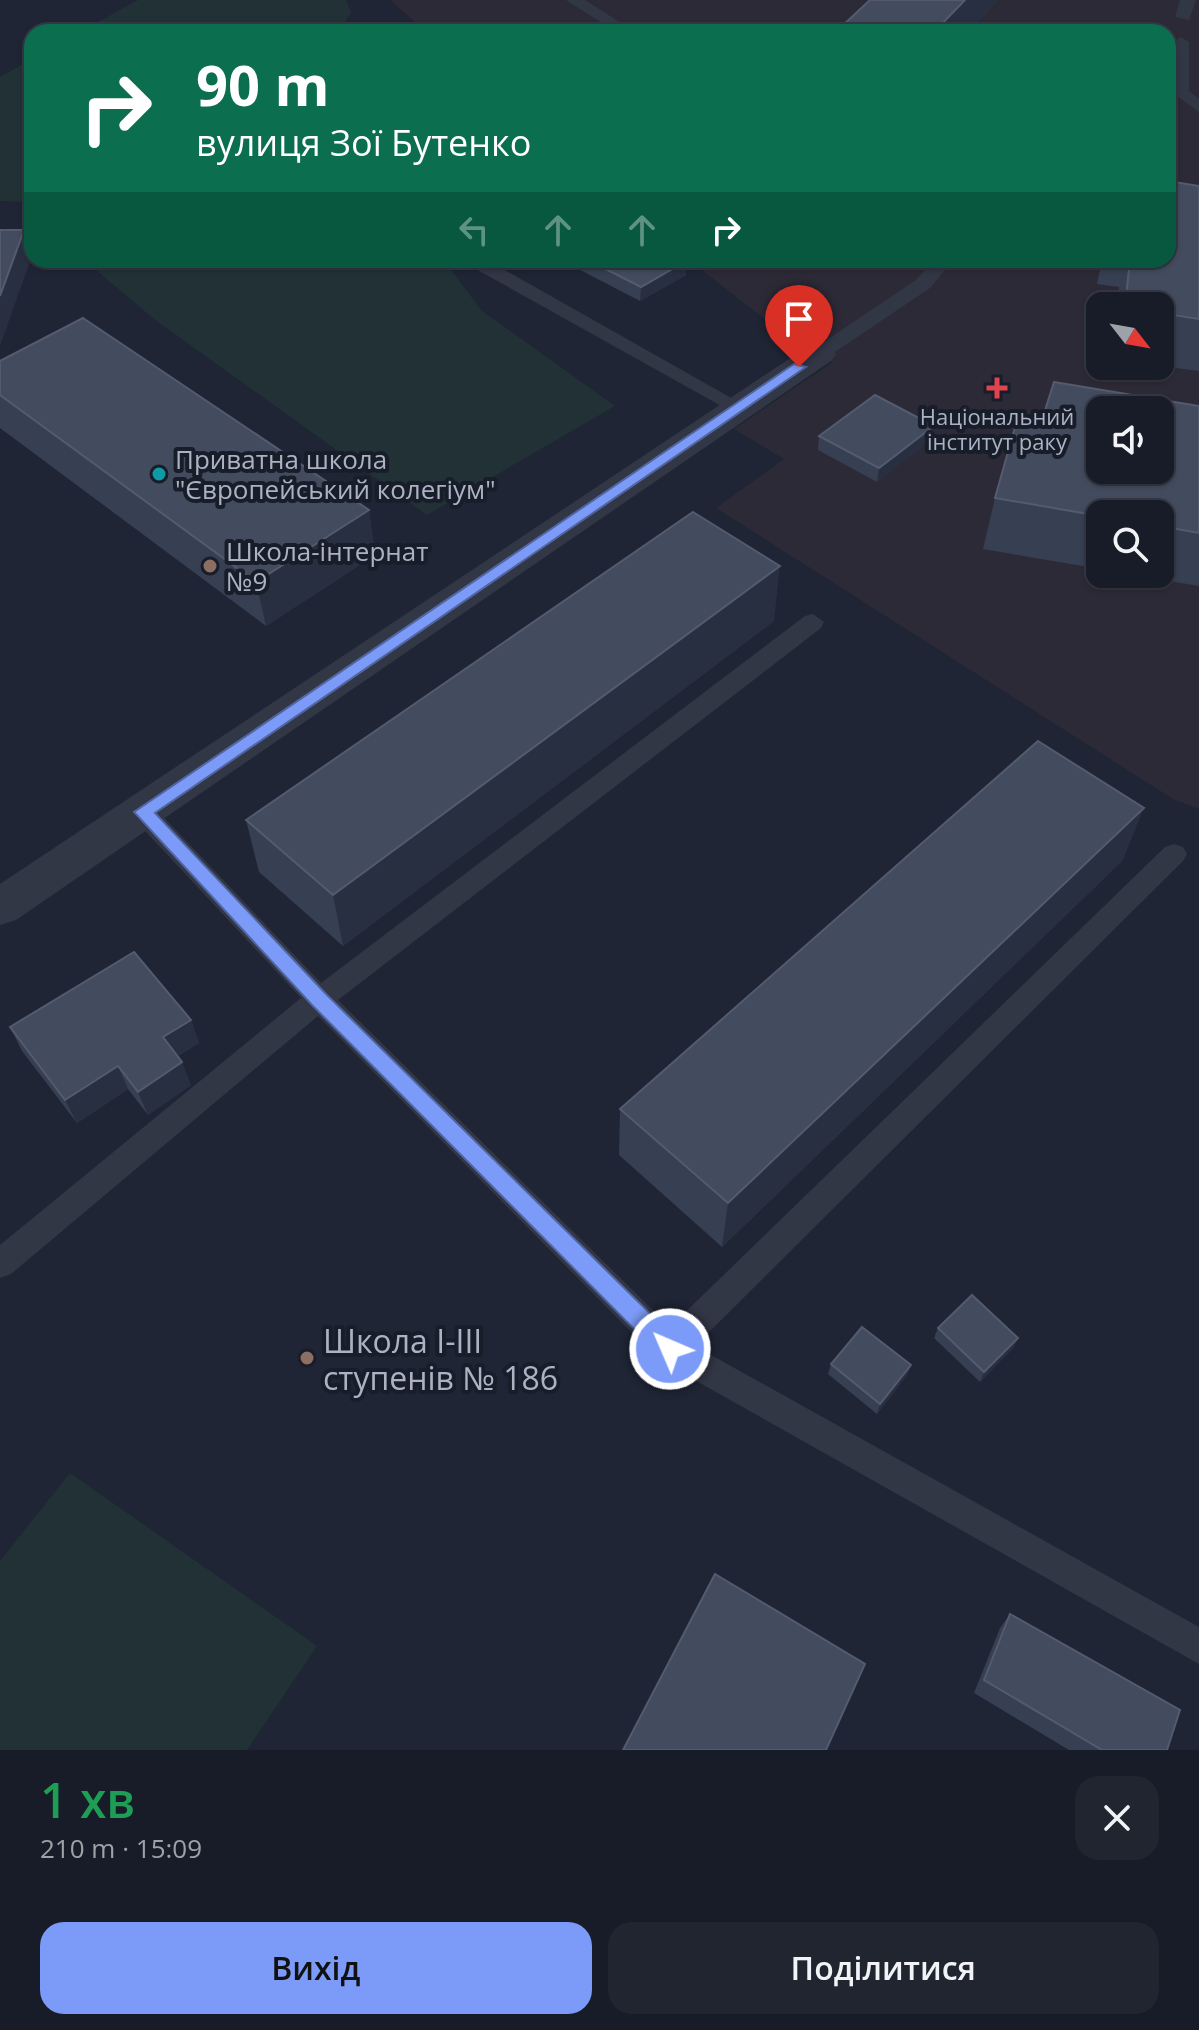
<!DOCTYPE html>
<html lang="uk">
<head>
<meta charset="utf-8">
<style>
	:root { --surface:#171c28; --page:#202530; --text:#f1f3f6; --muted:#9ea1a8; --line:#363a45; --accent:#7c9bf8 }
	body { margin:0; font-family:"Open Sans",sans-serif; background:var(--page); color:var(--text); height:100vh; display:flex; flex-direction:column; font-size:30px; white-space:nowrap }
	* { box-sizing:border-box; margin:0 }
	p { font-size:26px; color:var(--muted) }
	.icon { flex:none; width:44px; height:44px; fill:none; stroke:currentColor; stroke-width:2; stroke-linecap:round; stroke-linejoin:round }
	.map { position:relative; height:1750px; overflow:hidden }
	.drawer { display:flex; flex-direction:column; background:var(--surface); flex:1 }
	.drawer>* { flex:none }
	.banner { position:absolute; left:24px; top:24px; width:1152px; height:244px; border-radius:24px; box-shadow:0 2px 6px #0004,0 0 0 2px var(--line); background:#0b6e4f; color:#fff; overflow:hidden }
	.needle { width:52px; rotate:121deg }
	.tools { position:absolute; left:1086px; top:292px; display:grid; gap:16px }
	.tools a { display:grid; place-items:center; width:88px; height:88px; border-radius:16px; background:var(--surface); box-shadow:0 2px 6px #0004,0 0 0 2px var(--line); font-size:40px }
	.pin { position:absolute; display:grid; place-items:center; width:68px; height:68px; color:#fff; margin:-82px -34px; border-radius:50% 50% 50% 0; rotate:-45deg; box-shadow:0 0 8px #0007 }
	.pin .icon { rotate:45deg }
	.me { position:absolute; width:88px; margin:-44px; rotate:315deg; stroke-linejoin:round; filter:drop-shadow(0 0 6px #0008) }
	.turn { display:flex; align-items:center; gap:28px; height:168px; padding:0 40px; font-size:36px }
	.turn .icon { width:104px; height:104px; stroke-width:2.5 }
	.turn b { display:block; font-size:56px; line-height:68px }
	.lanes { display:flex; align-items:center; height:76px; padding:0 40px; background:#0003; justify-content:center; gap:40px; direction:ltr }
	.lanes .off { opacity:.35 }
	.round { display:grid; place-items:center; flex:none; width:84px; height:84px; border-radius:24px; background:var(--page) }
	.head { display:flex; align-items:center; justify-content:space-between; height:136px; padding:0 40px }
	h1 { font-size:48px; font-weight:600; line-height:60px; color:#1e9e55 }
	.button { display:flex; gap:16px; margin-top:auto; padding:16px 40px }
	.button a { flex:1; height:92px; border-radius:24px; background:var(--accent); color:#111; font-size:32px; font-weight:600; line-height:92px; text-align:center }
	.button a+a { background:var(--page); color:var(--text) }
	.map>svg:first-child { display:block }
	.medical { fill:#2d2a37; fill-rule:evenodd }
	.green { fill:#213136 }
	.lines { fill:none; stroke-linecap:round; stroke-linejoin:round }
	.service { fill:#323746; fill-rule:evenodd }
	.minor { fill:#323746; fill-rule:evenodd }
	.wall { fill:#373f52 }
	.shaded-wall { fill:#282f41 }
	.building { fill:#434b5e; stroke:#545b6e; stroke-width:2; fill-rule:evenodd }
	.route { fill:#7c9bf8; stroke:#5165a1; stroke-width:2 }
	.health-dot { fill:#e0444e; stroke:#181d2a; stroke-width:3 }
	.culture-dot { fill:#0f9aa8; stroke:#181d2a; stroke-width:3 }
	.education-dot { fill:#8d6e63; stroke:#181d2a; stroke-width:3 }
	.labels { text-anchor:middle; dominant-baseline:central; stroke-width:8; stroke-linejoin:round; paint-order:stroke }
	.far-poi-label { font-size:22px; fill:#acb2c3; stroke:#181d2a }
	.poi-label { font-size:26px; fill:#acb2c3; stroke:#181d2a; text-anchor:start }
	.near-poi-label { font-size:32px; fill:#acb2c3; stroke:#181d2a; text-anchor:start }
</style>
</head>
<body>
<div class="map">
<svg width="1199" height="1750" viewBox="0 0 1199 1750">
	<rect width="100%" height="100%" fill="#1f2535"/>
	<!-- medical -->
	<path class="medical" d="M 390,0 L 1199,0 L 1199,809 L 1173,799 L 716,508 L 784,459 L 734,429 L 833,362 L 784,334 L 689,260 L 1168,260 L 1168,32 L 426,32 ZM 1100,306 L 1160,306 L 1160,366 L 1100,366 ZM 1100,410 L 1160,410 L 1160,470 L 1100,470 ZM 1100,514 L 1160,514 L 1160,574 L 1100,574 Z"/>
	<!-- green -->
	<g class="green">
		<path d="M 138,0 L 346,0 L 351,12 L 339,32 L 80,32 Z"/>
		<path d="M 32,59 L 32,202 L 0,201 L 0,77 Z"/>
		<path d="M 84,260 L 444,260 L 481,310 L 615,406 L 427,515 L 154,319 Z"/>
		<path d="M 70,1473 L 317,1646 L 247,1750 L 0,1750 L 0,1561 Z"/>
	</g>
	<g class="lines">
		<!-- service -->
		<g class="service">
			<path d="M 566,0 L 585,0 L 635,32 L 616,32 Z"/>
			<path d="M 1180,0 L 1196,0 L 1189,20 L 1175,17 Z"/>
			<path d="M 1181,37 L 1189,42 L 1189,91 L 1199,99 L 1199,112 L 1173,93 L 1173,42 Z"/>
			<path d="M 447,260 L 487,260 L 749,408 L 739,414 L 732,412 L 474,268 L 449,264 Z"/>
			<path d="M 930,260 L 948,260 L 949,265 L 930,288 L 826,358 L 812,358 L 809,354 L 812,350 L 916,280 L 931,264 Z"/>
			<path d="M 813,614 L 824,622 L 821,628 L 338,1000 L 670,1327 L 1165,847 L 1174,844 L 1183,847 L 1187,854 L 1183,861 L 695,1346 L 1199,1627 L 1199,1664 L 659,1360 L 318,1016 L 11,1274 L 0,1278 L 0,1245 L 301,998 L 134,819 L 130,812 L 134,805 L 143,802 L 152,805 L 321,983 L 805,616 Z"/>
		</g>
		<!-- minor -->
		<path class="minor" d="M 819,344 L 831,347 L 836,354 L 831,361 L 16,920 L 0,925 L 0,884 L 807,347 Z"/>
	</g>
	<!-- wall -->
	<g class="wall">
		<path d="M 998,0 L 968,32 L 841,32 L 841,27 Z"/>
		<path d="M 1199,186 L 1199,371 L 1160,366 L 1160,306 L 1117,306 L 1119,287 L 1097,284 L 1102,260 L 1168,260 Z"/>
		<path d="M 561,260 L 684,260 L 686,261 L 686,275 L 640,301 Z"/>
		<path d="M 0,361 L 369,510 L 375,555 L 266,626 L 0,428 Z"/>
		<path d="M 1199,406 L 1199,586 L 1128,574 L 1160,574 L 1160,514 L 1100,514 L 1100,569 L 983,549 L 995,498 L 1041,423 Z"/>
		<path d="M 819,436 L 931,439 L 877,482 L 818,450 Z"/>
		<path d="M 774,621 L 343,946 L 259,872 L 246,820 Z"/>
		<path d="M 1123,860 L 722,1247 L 619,1155 L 620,1109 Z"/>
		<path d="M 191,1020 L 199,1043 L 178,1056 L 191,1085 L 148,1115 L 128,1089 L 77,1123 L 22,1051 L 10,1027 Z"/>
		<path d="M 938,1328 L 1018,1338 L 1013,1348 L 980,1382 L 934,1338 Z"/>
		<path d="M 831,1364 L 911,1365 L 907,1375 L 877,1414 L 828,1374 Z"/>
		<path d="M 1010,1614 L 1167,1750 L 1069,1750 L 974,1693 L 1000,1628 Z"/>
	</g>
	<!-- shaded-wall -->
	<g class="shaded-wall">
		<path d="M 965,0 L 998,0 L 968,32 L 934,32 Z"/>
		<path d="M 24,230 L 32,256 L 0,346 L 0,296 Z"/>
		<path d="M 686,261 L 686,275 L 640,301 L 641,287 Z"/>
		<path d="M 934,426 L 931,439 L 877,482 L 879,468 Z"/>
		<path d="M 369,510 L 375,555 L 266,626 L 256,582 Z"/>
		<path d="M 780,566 L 774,621 L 343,946 L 333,895 Z"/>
		<path d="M 1144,808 L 1123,860 L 722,1247 L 728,1203 Z"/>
		<path d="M 191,1020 L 199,1043 L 172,1060 L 163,1037 Z"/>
		<path d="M 182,1062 L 191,1085 L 148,1115 L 138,1092 Z"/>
		<path d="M 118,1066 L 128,1089 L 77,1123 L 65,1100 Z"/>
		<path d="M 1018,1338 L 1013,1348 L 980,1382 L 984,1372 Z"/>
		<path d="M 911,1365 L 907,1375 L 877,1414 L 880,1404 Z"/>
	</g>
	<!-- building -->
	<g class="building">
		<path d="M 870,0 L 965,0 L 934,32 L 860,32 L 841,27 Z"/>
		<path d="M 1168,181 L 1199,186 L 1199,319 L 1160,313 L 1160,306 L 1125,306 L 1130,260 L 1168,260 Z"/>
		<path d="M 0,230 L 24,230 L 0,296 Z"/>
		<path d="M 588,260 L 684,260 L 686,261 L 641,287 Z"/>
		<path d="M 83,318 L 369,510 L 256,582 L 0,395 L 0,361 Z"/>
		<path d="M 1054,382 L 1199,406 L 1199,533 L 1160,526 L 1160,514 L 1100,514 L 1100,516 L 995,498 L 1017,420 L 1041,423 ZM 1100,410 L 1160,410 L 1160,470 L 1100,470 Z"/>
		<path d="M 875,395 L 934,426 L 879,468 L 819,436 Z"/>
		<path d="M 693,512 L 780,566 L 333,895 L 246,820 Z"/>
		<path d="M 1038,741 L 1144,808 L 728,1203 L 620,1109 Z"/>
		<path d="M 134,952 L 191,1020 L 163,1037 L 182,1062 L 138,1092 L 118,1066 L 65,1100 L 10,1027 Z"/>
		<path d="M 972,1295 L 1018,1338 L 984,1372 L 938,1328 Z"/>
		<path d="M 862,1327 L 911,1365 L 880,1404 L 831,1364 Z"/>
		<path d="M 715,1574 L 865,1664 L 826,1750 L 623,1750 Z"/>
		<path d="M 1010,1614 L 1180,1710 L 1167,1750 L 1102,1750 L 984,1680 Z"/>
	</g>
	<!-- route -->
	<path class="route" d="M 794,364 L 806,367 L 155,813 L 326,994 L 678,1341 L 681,1349 L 678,1357 L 670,1360 L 662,1357 L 312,1005 L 134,812 Z"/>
	<!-- markers -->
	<path class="health-dot" d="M993 376h8v8h8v8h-8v8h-8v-8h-8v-8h8z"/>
	<circle class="culture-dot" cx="159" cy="474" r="8"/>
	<g class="education-dot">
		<circle cx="210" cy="566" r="8"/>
		<circle cx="307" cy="1358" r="8"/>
	</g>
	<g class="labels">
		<!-- far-poi labels -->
		<g class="far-poi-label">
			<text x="997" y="416">Національний<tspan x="997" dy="25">інститут раку</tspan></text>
		</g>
		<!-- poi labels -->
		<g class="poi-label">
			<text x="175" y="459">Приватна школа<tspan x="175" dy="30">"Європейський колегіум"</tspan></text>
			<text x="226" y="551">Школа-інтернат<tspan x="226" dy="30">№9</tspan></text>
		</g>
		<!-- near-poi labels -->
		<g class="near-poi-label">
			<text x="323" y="1340">Школа І-ІІІ<tspan x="323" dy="37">ступенів № 186</tspan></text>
		</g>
	</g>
</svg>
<div class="tools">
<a><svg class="needle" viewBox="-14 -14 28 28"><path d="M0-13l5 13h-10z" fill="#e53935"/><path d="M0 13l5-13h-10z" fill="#9ea1a8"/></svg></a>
<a><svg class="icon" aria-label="sound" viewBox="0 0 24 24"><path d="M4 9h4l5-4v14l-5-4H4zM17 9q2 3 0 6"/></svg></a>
<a><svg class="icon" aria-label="search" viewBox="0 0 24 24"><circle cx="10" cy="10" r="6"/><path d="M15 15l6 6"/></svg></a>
</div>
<div class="pin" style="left:799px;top:367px;background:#d93025"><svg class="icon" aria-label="arrive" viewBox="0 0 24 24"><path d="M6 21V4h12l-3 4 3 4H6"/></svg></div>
<svg class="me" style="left:670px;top:1349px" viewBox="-20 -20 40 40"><circle r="17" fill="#7c9bf8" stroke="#fff" stroke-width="3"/><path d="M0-11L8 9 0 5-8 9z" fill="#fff"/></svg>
<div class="banner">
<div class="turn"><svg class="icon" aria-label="right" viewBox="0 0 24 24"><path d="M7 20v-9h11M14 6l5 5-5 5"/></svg><div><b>90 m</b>вулиця Зої Бутенко</div></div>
<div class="lanes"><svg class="icon off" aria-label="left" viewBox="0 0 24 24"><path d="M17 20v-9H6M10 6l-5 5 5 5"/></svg><svg class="icon off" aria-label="ahead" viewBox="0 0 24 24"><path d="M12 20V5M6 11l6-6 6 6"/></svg><svg class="icon off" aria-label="ahead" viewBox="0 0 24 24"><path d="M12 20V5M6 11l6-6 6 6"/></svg><svg class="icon" aria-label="right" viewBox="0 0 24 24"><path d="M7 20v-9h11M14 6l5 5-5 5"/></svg></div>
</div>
</div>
<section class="drawer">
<div class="head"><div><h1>1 хв</h1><p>210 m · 15:09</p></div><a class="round"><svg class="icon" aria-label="close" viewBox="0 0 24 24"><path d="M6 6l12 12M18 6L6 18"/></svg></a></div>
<div class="button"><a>Вихід</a><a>Поділитися</a></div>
</section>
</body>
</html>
